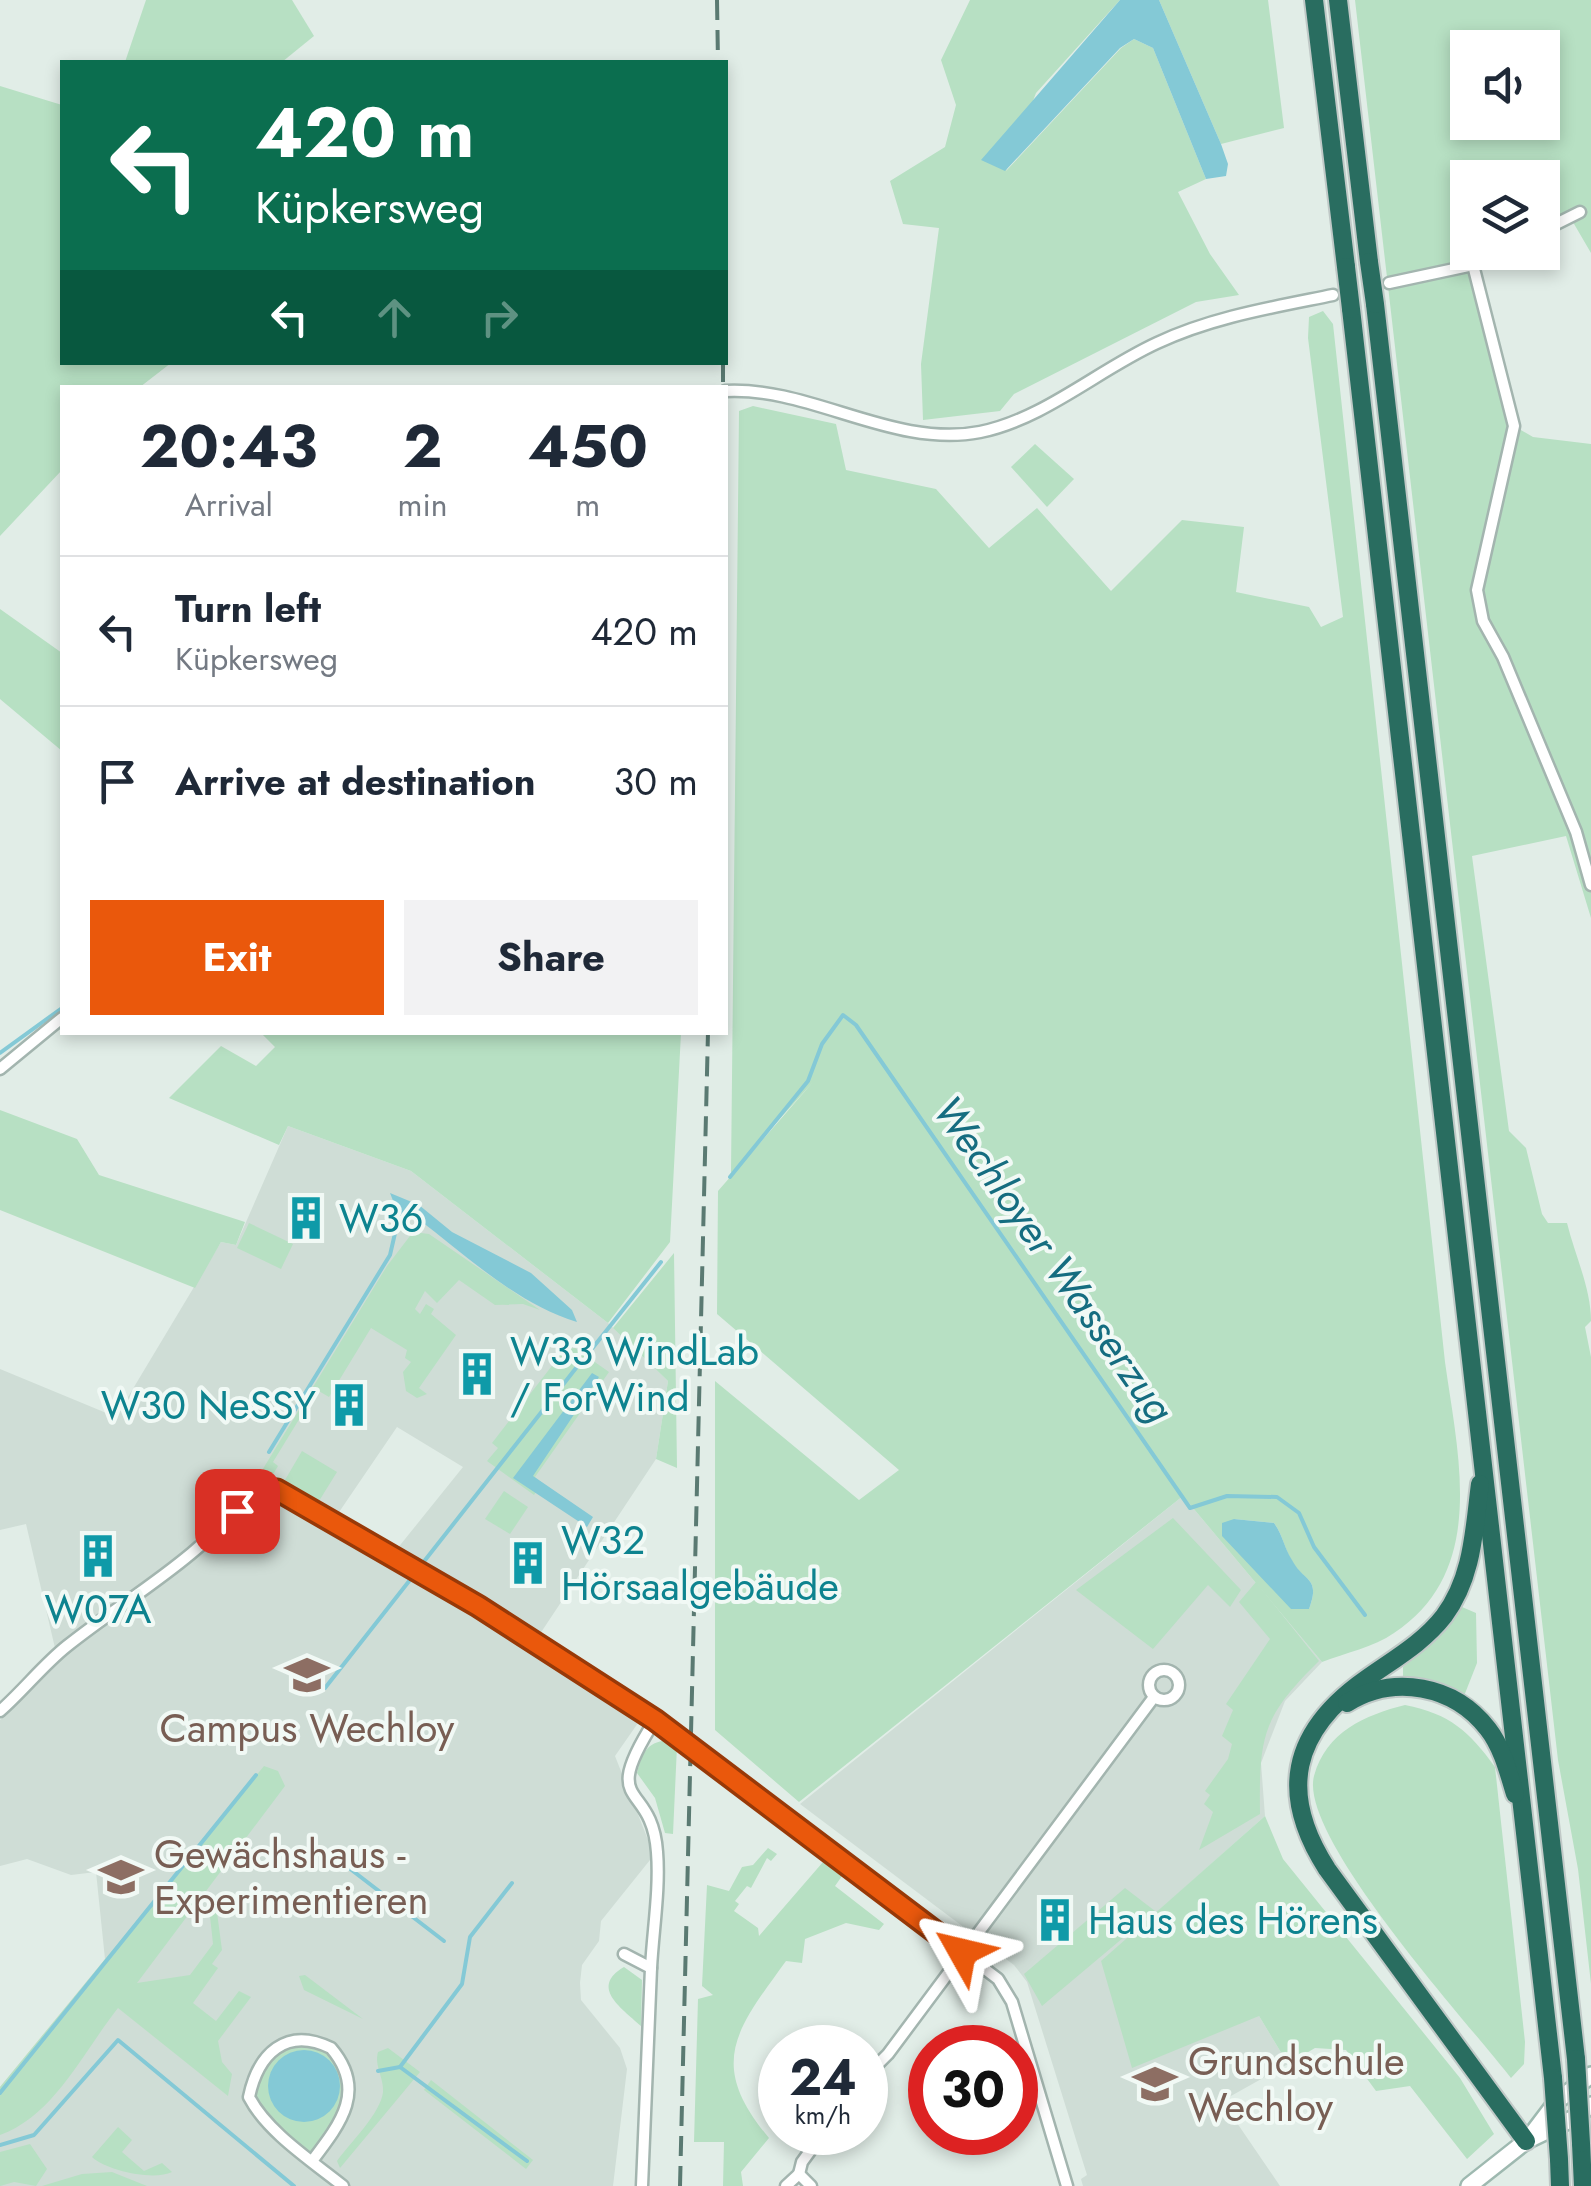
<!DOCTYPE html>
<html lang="en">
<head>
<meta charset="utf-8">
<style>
	:root { --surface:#fff; --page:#f2f2f3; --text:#1f2937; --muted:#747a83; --line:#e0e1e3; --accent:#ea580c }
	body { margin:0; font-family:Jost,sans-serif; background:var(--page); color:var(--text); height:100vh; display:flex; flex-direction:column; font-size:38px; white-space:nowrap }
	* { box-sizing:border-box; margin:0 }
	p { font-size:32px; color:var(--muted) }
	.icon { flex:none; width:55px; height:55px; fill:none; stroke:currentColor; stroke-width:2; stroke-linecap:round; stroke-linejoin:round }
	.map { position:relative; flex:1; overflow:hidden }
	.details { position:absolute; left:60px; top:385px; width:668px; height:650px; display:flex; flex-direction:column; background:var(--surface); border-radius:0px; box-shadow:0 5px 15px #0003 }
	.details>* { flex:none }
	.top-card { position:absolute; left:60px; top:60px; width:668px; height:305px; border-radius:0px; box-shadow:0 5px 15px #0003; background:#0b6e4f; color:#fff; overflow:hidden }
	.controls { position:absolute; left:1450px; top:30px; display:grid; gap:20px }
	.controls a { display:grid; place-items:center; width:110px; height:110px; border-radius:0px; background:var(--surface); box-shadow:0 5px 15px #0003; font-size:50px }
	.speed { position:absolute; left:758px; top:2025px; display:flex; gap:20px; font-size:50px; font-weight:700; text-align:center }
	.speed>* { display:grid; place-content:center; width:130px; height:130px; border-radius:50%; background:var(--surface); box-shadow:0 5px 15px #0003; line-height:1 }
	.speed small { font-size:25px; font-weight:400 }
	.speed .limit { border:15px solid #d22; background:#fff; color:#111 }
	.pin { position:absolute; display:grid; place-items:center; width:85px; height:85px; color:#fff; margin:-42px; border-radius:20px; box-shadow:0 5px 15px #0006 }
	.me { position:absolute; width:110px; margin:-55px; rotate:307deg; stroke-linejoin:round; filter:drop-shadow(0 0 8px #0008) }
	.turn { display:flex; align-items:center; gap:35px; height:210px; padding:0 30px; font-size:45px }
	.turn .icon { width:130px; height:130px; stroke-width:2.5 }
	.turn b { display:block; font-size:70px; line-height:85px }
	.lanes { display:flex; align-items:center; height:95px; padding:0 30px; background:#0003; justify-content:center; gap:50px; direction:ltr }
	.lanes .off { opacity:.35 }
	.eta { display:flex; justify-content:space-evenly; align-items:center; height:170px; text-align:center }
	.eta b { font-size:60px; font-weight:700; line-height:70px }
	.button { display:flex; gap:20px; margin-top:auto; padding:20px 30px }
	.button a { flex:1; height:115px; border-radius:0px; background:var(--accent); color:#fff; font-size:40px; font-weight:700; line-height:115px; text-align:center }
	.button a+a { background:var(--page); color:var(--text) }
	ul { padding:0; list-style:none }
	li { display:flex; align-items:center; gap:30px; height:150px; padding:0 30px; border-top:2px solid var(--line) }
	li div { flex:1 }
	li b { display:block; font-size:38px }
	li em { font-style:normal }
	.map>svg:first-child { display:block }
	.built { fill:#cfddd6; fill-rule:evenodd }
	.green { fill:#b7e0c3; fill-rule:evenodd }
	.water { fill:#84c9d6 }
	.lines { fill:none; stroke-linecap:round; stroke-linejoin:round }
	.stream { stroke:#84c9d6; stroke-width:4 }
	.street-tunnel { stroke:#bacac4; stroke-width:10; stroke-dasharray:10 5; stroke-linecap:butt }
	.street-casing { stroke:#a3b5af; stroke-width:15 }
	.secondary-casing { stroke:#9eb9b0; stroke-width:20 }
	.highway-casing { stroke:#c0c9c7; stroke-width:22 }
	.street { stroke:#fff; stroke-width:10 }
	.secondary { stroke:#fff; stroke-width:15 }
	.highway { stroke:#296d60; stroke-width:18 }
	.rail { stroke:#5a7a72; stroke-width:4; stroke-dasharray:20 10; stroke-linecap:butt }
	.highway-bridge-casing { stroke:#c0c9c7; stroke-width:22; stroke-linecap:butt }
	.highway-bridge { stroke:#296d60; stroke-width:18 }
	.route-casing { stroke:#983908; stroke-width:25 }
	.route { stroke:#ea580c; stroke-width:18 }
	.labels { text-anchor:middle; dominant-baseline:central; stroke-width:8; stroke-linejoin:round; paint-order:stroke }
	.culture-label { font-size:40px; fill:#0d838f; stroke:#f1f9f5; text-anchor:start }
	.education-label { font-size:40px; fill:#785e54; stroke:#f1f9f5; text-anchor:start }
	.water-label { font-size:42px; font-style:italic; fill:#156d80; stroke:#f1f9f5 }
</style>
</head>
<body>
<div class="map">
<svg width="1591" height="2186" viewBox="0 0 1591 2186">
	<rect width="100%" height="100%" fill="#e1ede7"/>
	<!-- built -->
	<g class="built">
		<path d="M 288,1126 L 411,1171 L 608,1323 L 668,1381 L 656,1459 L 530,1649 L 638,1723 L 615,1756 L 654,1855 L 601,1921 L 599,1941 L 582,1965 L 580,1983 L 581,2000 L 620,2048 L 627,2069 L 613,2186 L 0,2186 L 0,2087 L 105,1959 L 96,1872 L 71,1875 L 27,1859 L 0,1866 L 0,1720 L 65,1655 L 55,1648 L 26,1524 L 0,1530 L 0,1369 L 116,1417 L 221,1242 L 236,1245 ZM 397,1427 L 463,1467 L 397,1549 L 335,1518 Z"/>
		<path d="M 1183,1496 L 1322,1662 L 1285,1701 L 1261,1763 L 1265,1816 L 1101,1962 L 1259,2016 L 1288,2064 L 1222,2101 L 1280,2186 L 1083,2186 L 1081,2179 L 1087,2175 L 1027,1982 L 1014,1965 L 800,1804 Z"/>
	</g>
	<!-- green -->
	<g class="green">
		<path d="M 146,0 L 292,0 L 314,36 L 282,62 L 125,62 Z"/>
		<path d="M 970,0 L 1120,0 L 1036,93 L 1006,171 L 1121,48 L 1134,39 L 1153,48 L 1206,179 L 1178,192 L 1210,254 L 1239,295 L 1196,302 L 1014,394 L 1000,411 L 923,420 L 921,364 L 939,228 L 903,224 L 890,181 L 945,147 L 956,105 L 941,60 Z"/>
		<path d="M 1159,0 L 1268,0 L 1284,128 L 1221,144 Z"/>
		<path d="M 1355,0 L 1591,0 L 1591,253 L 1570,217 L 1543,231 L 1542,178 L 1468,178 L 1468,252 L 1498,253 L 1474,265 L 1514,426 L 1533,437 L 1591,444 L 1591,918 L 1566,836 L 1472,856 L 1509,1131 L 1526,1148 L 1542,1214 L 1548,1223 L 1567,1223 C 1575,1256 1591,1288 1591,1321 L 1585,1327 L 1591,1357 L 1591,1984 L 1578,1869 L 1558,1760 ZM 1468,48 L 1542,48 L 1542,122 L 1468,122 Z"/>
		<path d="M 0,86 L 62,105 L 62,362 L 171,363 L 140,387 L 62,388 L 62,470 L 0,536 Z"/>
		<path d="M 1323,311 L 1333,324 L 1445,1362 C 1458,1456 1488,1571 1394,1633 C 1374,1647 1345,1653 1322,1662 L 1183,1496 L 799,1802 L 715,1730 L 715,1381 L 859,1500 L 899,1470 L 717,1314 L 718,1191 L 813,1082 L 731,1173 L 739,411 L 753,406 L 836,424 L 846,470 L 936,489 L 989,548 L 1037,508 L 1111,591 L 1182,520 L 1244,527 L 1236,592 L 1309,607 L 1321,627 L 1343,617 L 1308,338 L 1309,317 ZM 1234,1519 L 1274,1523 C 1283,1535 1284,1548 1292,1561 C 1304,1583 1321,1576 1309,1609 Z"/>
		<path d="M 1035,444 L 1074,479 L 1047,507 L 1011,467 Z"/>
		<path d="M 0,609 L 62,653 L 62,751 L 0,699 Z"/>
		<path d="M 261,1033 L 681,1033 L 670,1242 L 608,1323 L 411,1171 L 288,1126 L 279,1145 L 169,1098 L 221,1046 L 256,1066 L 275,1047 Z"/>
		<path d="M 0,1110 L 77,1139 L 99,1175 L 245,1222 L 236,1245 L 221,1242 L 195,1288 L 0,1210 Z"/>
		<path d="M 249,1223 L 293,1244 L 281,1269 L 237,1248 Z"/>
		<path d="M 413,1232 L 429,1234 L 540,1310 L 523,1304 L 495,1305 L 459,1280 L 437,1303 L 425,1291 L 415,1309 L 420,1314 L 426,1304 L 434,1309 L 431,1314 L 456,1335 L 419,1388 L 427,1394 L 417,1398 L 406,1391 L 403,1372 L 411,1362 L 405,1358 L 407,1350 L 371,1328 L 329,1397 L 317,1390 L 273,1462 L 278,1466 L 268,1483 L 258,1477 L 387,1266 Z"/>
		<path d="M 674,1253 L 677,1468 L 656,1459 L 668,1381 L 613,1328 Z"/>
		<path d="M 575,1348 L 609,1372 L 535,1477 L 542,1483 L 534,1495 L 487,1461 L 498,1448 L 492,1443 L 565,1349 Z"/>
		<path d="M 302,1451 L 337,1472 L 319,1501 L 285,1480 Z"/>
		<path d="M 504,1491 L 528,1507 L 510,1534 L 485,1519 Z"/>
		<path d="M 1173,1518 L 1241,1590 L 1230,1607 L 1208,1585 L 1153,1649 L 1076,1590 Z"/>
		<path d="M 1256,1582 L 1319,1661 C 1262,1717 1259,1736 1260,1814 L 1199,1850 L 1213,1812 L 1204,1804 L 1210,1795 L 1205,1791 L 1228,1759 L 1232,1744 L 1222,1736 L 1233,1710 L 1226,1704 L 1270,1639 L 1239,1602 Z"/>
		<path d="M 1462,1607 L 1476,1613 L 1477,1663 L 1464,1696 L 1434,1680 L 1403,1679 L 1403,1667 L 1433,1643 Z"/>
		<path d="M 1405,1705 C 1450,1714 1469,1731 1495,1767 L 1525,2042 L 1524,2064 L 1511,2078 C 1470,2025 1298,1837 1314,1776 C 1326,1732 1365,1715 1405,1705 Z"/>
		<path d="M 667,1740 L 677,1746 L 673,1834 L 665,1833 L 655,1798 L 637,1773 C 642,1753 646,1743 667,1740 Z"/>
		<path d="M 264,1766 L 278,1771 L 285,1786 L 137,1983 L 190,1975 L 213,1944 L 210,1916 L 216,1905 L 222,1950 L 212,1964 L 218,1968 L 193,2003 L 216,2021 L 239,1991 L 251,1997 L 218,2041 L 222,2062 L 232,2074 L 228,2096 L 118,2008 C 83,2052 54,2116 0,2135 L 0,2087 Z"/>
		<path d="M 1265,1816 L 1283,1859 L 1460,2078 L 1494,2134 L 1467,2159 L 1410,2086 L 1376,2091 L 1346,2050 L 1315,2048 L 1288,2064 L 1259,2016 L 1132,2068 L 1101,1961 Z"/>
		<path d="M 768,1848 L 777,1854 L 771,1861 L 767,1858 L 751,1888 L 747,1886 L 735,1901 L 739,1904 L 734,1911 L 758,1928 L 759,1936 L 823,1862 L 842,1876 L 835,1886 L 884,1924 L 879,1930 L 846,1923 L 805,1939 L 802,1963 L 786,1961 C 737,2029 706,2063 769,2138 L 741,2172 L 743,2186 L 723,2186 L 724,2142 L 694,2142 L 698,1999 L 713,1995 L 702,1986 L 707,1885 L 729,1891 L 742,1867 L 753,1865 Z"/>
		<path d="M 1125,1888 L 1155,1911 L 1042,2006 L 1024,1974 Z"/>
		<path d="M 624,1967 L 642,1980 L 641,2026 C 620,2007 590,1987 624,1967 Z"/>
		<path d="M 305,1975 L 363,2019 L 304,1990 L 299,1976 Z"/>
		<path d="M 315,2040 L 344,2063 L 350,2101 L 312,2161 L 255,2109 L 249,2097 L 273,2047 Z"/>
		<path d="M 388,2048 L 420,2072 L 340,2168 L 337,2161 C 350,2143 381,2113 383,2092 C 384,2077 374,2066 378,2052 Z"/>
		<path d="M 431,2080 L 533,2160 L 526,2169 L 424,2090 Z"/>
		<path d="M 118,2127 L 132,2140 L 122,2152 L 144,2171 L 162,2163 L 172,2172 C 154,2181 107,2171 92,2157 Z"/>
		<path d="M 30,2144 L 47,2169 L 36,2186 L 14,2182 L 0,2186 L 0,2152 Z"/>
		<path d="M 112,2172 L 147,2186 L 42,2186 L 82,2174 Z"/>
	</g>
	<!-- water -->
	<g class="water">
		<path d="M 1120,0 L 1159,0 L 1221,144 L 1228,164 L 1226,176 L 1206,179 L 1153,48 L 1134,39 L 1120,48 L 1005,171 L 981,160 Z"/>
		<path d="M 390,1193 L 419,1205 L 452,1232 L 531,1273 L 572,1310 L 577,1322 C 517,1304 467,1256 418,1219 L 406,1214 L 399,1216 Z"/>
		<path d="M 592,1373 L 599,1377 L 533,1476 L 593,1517 L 587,1527 L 513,1478 Z"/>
		<path d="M 1234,1519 L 1274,1523 C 1283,1535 1284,1548 1292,1560 C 1304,1583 1321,1576 1309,1609 L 1291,1609 L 1222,1536 L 1222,1523 Z"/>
		<circle cx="304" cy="2086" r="36"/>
	</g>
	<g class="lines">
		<!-- stream -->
		<g class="stream">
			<path d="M 0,1053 L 62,1008"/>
			<path d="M 730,1177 L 808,1081 L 822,1044 L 843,1015 L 856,1025 L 1190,1508 L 1227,1496 L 1277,1497 L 1299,1513 L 1314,1547 L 1365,1615"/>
			<path d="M 591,1350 L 661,1262"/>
			<path d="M 269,1452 L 390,1255 L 399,1216"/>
			<path d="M 422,1564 L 580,1363"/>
			<path d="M 325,1688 L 417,1571"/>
			<path d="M 715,1772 L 931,1941"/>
			<path d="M 349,1868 L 444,1941"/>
			<path d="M 400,2067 L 462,1984 L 470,1937 L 512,1883"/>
			<path d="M 378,2071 L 400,2067 L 527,2161"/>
			<path d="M 0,2093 L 256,1775"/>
			<path d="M 0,2145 L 34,2135 L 118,2040 L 294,2186"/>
		</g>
		<!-- street-tunnel -->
		<path class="street-tunnel" d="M 1333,295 L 1389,283"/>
		<!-- street casing -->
		<g class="street-casing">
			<g id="street">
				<path d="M 1542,231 L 1580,212"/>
				<path d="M 1473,265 L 1514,426 L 1477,590 L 1483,621 L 1503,657 L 1576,832 L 1591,885"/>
				<path d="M 1389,283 L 1473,265 L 1498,252"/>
				<path d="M 725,391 C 810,386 894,449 980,432 C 1044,419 1098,370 1157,343 C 1212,317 1274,307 1333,295"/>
				<path d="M 0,1069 L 62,1018"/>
				<circle cx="1164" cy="1685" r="15"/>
				<path d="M 0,1711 C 23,1691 43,1665 67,1646 C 131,1595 200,1559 250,1493 L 277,1490 L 478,1606 L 691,1745 L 998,1979 L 1012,2002 L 1067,2186"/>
				<path d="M 624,1954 L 651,1968 L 642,2186"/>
				<path d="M 651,1968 C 653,1930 660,1889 657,1852 C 652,1779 597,1811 655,1720"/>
				<path d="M 865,2077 L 888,2054 L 1154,1697"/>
				<path d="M 312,2161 C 341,2123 367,2090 331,2048 C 286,2026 258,2054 249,2097 C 267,2132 312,2161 343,2186"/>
				<path d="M 799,2174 L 802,2162 L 824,2132"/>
				<path d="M 786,2186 L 799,2174 L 811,2186"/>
			</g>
		</g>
		<!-- secondary casing -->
		<g class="secondary-casing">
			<g id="secondary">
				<path d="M 1529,2138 L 1557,2101 L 1591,2075"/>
				<path d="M 1469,2186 L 1526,2141 L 1574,2118 L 1591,2105"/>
			</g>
		</g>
		<!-- highway casing -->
		<g class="highway-casing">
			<g id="highway">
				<path d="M 1314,0 L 1346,267"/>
				<path d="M 1338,0 L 1369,262"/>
				<path d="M 1375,304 L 1576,2059"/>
				<path d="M 1351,309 L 1553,2078"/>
				<path d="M 1480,1484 C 1474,1530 1473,1577 1444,1616 C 1423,1643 1394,1659 1366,1679 C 1292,1731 1278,1793 1327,1869 L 1526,2141"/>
				<path d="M 1347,1703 C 1394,1674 1454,1685 1488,1729 C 1502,1747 1508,1771 1515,1794"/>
				<path d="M 1581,2143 L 1583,2186"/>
				<path d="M 1559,2159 L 1560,2186"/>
			</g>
		</g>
		<!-- street -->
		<use href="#street" class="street"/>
		<!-- secondary -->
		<use href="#secondary" class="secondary"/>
		<!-- highway -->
		<use href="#highway" class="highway"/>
		<!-- rail -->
		<g class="rail">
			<path d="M 717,0 L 718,62"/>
			<path d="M 723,362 L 723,388"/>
			<path d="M 680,2186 L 708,1032"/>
		</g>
		<!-- highway-bridge casing -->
		<g class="highway-bridge-casing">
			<g id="highway-bridge">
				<path d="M 1369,262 L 1375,304"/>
				<path d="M 1346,267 L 1351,309"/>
				<path d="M 1576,2059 L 1581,2143"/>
				<path d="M 1553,2078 L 1559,2159"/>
			</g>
		</g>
		<!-- highway-bridge -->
		<use href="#highway-bridge" class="highway-bridge"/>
	</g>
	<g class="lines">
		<!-- route casing -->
		<g class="route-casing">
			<path id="route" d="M 237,1511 L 258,1489 L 277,1490 L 478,1606 L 655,1720 L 962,1952"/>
		</g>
		<!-- route -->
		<use href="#route" class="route"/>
	</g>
	<!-- icons -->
	<defs>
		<g id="building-bare" transform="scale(3.45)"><path d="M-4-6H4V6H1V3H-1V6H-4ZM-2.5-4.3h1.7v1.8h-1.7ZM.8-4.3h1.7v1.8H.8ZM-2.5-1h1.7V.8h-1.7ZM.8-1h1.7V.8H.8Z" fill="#0f9aa8" stroke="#f1f9f5" stroke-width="2.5" paint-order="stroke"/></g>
		<g id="university-bare" transform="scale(3.45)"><path d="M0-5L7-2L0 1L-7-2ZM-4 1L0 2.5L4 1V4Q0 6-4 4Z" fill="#8d6e63" stroke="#f1f9f5" stroke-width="2.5" paint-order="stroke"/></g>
		<g id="school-bare" transform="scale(3.45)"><path d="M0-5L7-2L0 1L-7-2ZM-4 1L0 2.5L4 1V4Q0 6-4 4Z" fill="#8d6e63" stroke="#f1f9f5" stroke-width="2.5" paint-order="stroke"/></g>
	</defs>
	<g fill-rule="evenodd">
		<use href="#building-bare" x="306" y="1218"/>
		<use href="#building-bare" x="477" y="1374"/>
		<use href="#building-bare" x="349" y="1405"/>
		<use href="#building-bare" x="98" y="1556"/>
		<use href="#building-bare" x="528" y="1563"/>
		<use href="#university-bare" x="307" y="1675"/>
		<use href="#university-bare" x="121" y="1877"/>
		<use href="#building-bare" x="1055" y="1920"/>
		<use href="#school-bare" x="1155" y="2084"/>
	</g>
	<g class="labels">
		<!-- culture labels -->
		<g class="culture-label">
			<text x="339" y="1218">W36</text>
			<text x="510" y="1351">W33 WindLab<tspan x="510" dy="46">/ ForWind</tspan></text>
			<text x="316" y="1405" text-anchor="end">W30 NeSSY</text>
			<text x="561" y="1540">W32<tspan x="561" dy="46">Hörsaalgebäude</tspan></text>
			<text x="98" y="1609" text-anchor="middle">W07A</text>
			<text x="1088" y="1920">Haus des Hörens</text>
		</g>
		<!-- education labels -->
		<g class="education-label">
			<text x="307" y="1728" text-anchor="middle">Campus Wechloy</text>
			<text x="154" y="1854">Gewächshaus -<tspan x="154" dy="46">Experimentieren</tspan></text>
			<text x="1188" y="2061">Grundschule<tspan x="1188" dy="46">Wechloy</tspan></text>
		</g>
		<!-- water labels -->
		<g class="water-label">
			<text transform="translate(1054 1259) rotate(55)">Wechloyer Wasserzug</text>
		</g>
	</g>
</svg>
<div class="controls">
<a><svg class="icon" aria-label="sound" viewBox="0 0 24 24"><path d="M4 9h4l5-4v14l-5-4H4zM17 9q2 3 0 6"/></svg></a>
<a><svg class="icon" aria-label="layers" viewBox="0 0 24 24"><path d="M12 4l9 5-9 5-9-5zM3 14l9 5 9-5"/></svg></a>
</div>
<div class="speed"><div>24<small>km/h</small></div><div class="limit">30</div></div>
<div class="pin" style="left:237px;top:1511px;background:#d93025"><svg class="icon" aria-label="arrive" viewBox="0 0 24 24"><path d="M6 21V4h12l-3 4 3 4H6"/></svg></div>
<svg class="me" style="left:962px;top:1952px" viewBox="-20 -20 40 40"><path d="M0-17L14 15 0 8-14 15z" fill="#ea580c" stroke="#fff" stroke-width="4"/></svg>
<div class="top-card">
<div class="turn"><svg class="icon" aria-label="left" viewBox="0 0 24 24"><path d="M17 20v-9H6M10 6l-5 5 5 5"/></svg><div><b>420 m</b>Küpkersweg</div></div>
<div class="lanes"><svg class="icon" aria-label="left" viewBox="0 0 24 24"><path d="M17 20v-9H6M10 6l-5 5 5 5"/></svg><svg class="icon off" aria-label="ahead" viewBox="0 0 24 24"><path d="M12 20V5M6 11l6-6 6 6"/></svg><svg class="icon off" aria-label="right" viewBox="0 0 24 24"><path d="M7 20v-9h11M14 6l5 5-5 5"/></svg></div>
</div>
<section class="details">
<div class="eta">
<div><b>20:43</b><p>Arrival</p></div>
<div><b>2</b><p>min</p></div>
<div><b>450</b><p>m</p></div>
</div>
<ul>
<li><svg class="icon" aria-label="left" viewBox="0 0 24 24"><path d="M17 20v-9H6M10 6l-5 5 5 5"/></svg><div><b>Turn left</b><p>Küpkersweg</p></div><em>420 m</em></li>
<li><svg class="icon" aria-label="arrive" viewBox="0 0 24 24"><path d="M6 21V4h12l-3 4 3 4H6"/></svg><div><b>Arrive at destination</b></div><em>30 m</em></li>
</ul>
<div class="button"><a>Exit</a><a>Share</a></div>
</section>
</div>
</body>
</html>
